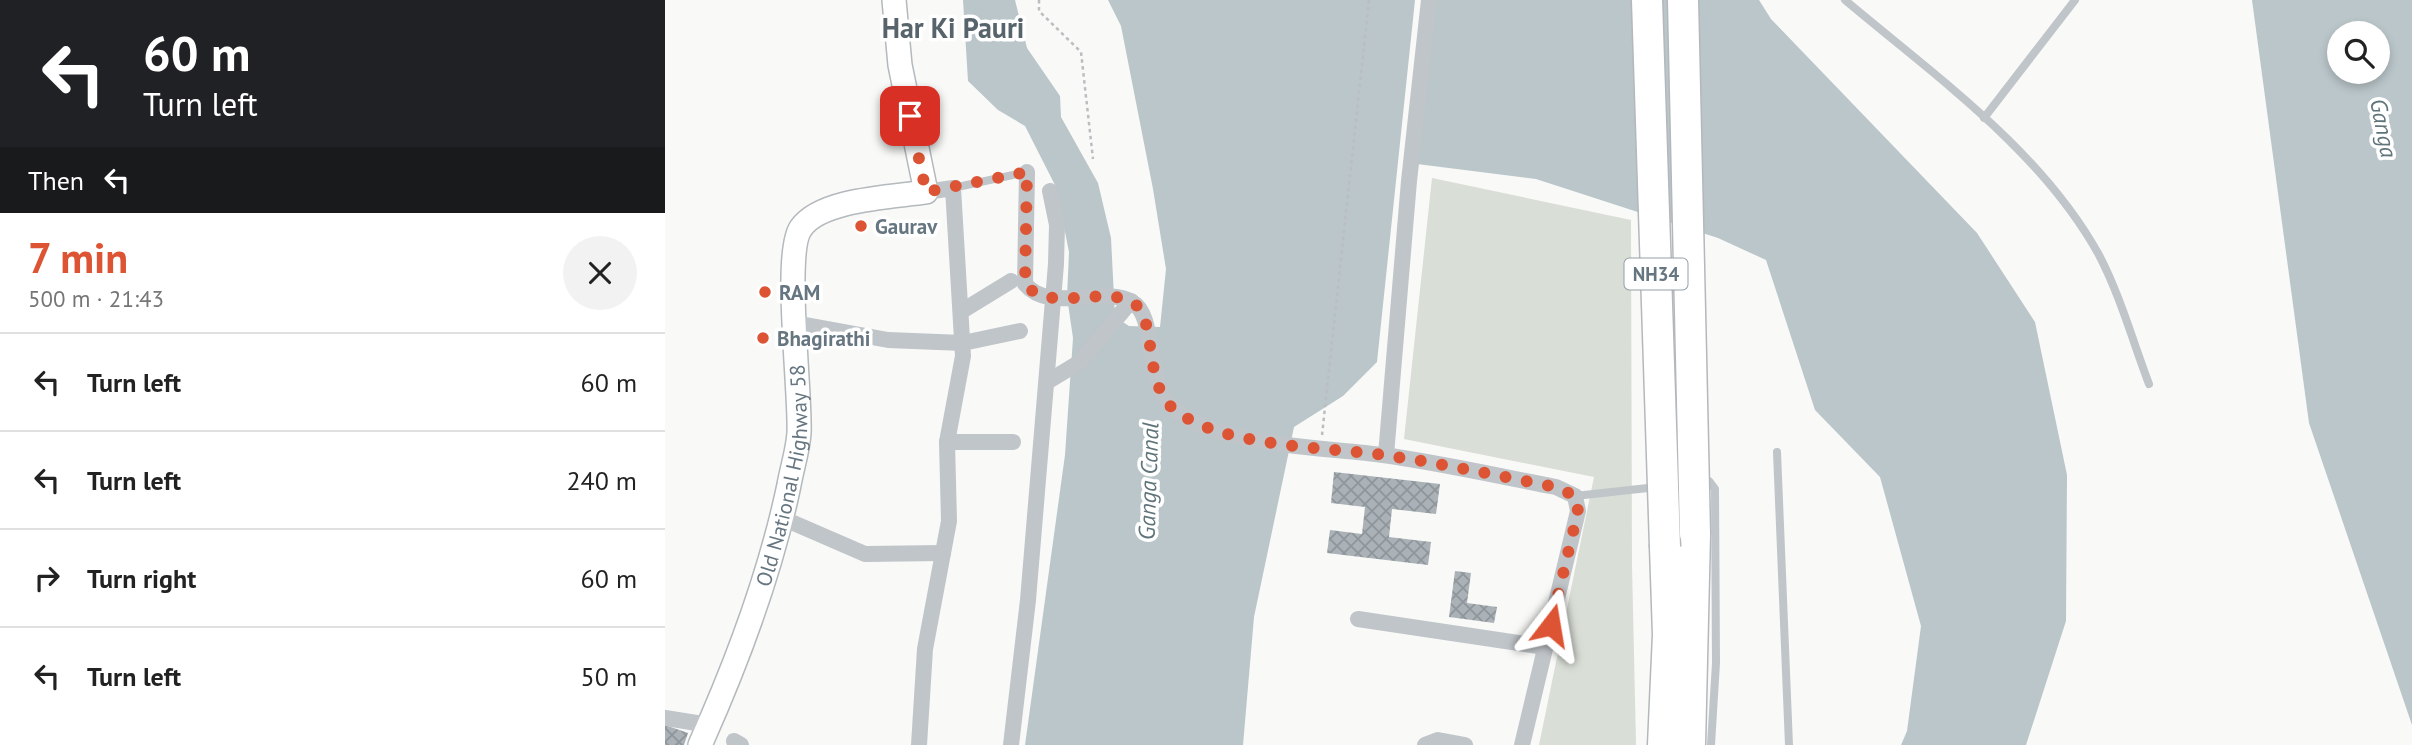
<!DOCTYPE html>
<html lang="en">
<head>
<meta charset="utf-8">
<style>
	:root { --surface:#fff; --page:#f2f2f2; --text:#222; --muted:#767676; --line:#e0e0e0; --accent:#dd5434 }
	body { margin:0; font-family:"PT Sans",sans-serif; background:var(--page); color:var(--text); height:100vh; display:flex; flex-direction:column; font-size:26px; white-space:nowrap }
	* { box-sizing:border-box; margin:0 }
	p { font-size:23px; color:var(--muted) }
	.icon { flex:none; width:38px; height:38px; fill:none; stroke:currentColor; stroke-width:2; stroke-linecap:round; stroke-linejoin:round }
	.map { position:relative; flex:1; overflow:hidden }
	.details { display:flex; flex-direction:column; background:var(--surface); width:665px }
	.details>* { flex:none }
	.banner { background:#202124; color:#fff; overflow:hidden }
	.buttons { position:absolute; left:1662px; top:21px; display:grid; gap:14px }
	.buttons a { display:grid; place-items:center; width:63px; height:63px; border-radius:50%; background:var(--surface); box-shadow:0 4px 10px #0003; font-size:35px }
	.pin { position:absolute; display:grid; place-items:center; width:60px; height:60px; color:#fff; margin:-30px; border-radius:14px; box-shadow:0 4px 10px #0006 }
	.me { position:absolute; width:77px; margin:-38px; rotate:14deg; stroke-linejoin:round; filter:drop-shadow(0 0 5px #0008) }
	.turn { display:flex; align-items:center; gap:24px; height:147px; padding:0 28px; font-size:32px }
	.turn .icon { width:91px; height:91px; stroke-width:2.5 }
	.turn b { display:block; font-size:49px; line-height:60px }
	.then { display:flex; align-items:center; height:66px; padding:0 28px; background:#0003; gap:14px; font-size:26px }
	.round { display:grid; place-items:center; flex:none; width:74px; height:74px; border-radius:37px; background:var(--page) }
	.overview { display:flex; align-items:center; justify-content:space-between; height:119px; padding:0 28px }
	h1 { font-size:42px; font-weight:600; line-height:52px; color:var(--accent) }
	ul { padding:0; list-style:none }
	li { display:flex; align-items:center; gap:21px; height:98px; padding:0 28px; border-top:2px solid var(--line) }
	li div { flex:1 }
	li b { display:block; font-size:26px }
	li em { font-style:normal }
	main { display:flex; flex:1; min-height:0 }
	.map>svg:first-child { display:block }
	.green { fill:#d9ded6 }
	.water { fill:#bac6ca; fill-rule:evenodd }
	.building { fill:url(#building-cross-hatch) }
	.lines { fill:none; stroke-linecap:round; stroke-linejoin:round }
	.secondary-casing { stroke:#b3b9bd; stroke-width:26 }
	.highway-casing { stroke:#b4b8bc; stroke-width:33 }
	.path { stroke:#bbbec1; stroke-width:2.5; stroke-dasharray:3.5 3.5; stroke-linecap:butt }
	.lane { stroke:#c0c5c9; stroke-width:8 }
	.street { stroke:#c0c5c9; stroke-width:16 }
	.secondary { stroke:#fff; stroke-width:23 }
	.highway { stroke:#fff; stroke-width:30 }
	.highway-bridge-casing { stroke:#b4b8bc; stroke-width:33; stroke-linecap:butt }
	.highway-bridge { stroke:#fff; stroke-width:30 }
	.route { stroke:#dd5434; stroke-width:12; stroke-dasharray:0 21.6 }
	.poi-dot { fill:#dd5434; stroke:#fff; stroke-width:2.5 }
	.labels { text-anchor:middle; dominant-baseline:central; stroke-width:7; stroke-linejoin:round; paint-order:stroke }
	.shield { fill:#fff; stroke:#949fa7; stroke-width:2 }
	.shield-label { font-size:19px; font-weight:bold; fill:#667681 }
	.poi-label { font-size:21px; font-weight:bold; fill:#667681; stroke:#fff; text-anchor:start }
	.street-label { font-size:21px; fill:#667681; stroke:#fff }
	.water-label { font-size:23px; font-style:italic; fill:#60757b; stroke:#fff }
	.district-label { font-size:28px; font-weight:bold; fill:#57646c; stroke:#fff }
</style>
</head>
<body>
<main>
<section class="details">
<div class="banner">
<div class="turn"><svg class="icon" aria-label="left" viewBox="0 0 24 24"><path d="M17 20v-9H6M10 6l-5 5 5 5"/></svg><div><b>60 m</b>Turn left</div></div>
<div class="then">Then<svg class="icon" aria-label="left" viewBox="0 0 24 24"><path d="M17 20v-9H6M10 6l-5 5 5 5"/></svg></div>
</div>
<div class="overview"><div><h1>7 min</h1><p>500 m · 21:43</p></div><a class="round"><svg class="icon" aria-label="close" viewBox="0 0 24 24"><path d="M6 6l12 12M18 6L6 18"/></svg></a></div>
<ul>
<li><svg class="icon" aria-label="left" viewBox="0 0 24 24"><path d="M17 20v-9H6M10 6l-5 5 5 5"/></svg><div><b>Turn left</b></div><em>60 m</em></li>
<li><svg class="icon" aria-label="left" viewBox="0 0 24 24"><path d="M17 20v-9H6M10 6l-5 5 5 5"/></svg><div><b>Turn left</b></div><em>240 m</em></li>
<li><svg class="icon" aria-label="right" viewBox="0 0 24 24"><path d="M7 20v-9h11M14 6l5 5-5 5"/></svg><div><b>Turn right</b></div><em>60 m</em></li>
<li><svg class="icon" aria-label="left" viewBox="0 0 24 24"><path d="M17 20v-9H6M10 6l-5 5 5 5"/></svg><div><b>Turn left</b></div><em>50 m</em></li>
</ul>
</section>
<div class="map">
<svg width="1747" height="745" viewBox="0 0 1747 745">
	<defs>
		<pattern id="building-cross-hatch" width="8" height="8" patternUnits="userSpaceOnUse" patternTransform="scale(1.75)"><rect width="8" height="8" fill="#aab2b8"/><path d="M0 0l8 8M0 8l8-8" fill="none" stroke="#8e959b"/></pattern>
	</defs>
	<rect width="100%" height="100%" fill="#f9f9f7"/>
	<!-- green -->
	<path class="green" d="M 767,178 L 966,220 L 967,565 L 971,745 L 874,745 L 929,477 L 739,439 Z"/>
	<!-- water -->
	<g class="water">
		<path d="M 298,0 L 350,0 L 362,48 L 395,96 L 396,117 L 433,183 L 446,238 L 450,317 L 464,326 L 495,327 L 501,269 L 488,189 L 456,26 L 443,0 L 750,0 L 712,362 L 678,396 L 629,427 L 589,617 L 578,745 L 360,745 L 400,455 L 408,338 L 402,297 L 404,252 L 391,187 L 360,126 L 333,110 L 303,81 Z"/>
		<path d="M 771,0 L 1094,0 L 1106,19 L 1312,233 L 1370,322 L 1402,475 L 1401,621 L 1361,745 L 1236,745 L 1242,731 L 1256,626 L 1215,477 L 1150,410 L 1101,260 L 1053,238 L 871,179 L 752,164 Z"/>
		<path d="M 1587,0 L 1747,0 L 1747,725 L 1644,423 ZM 1713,33 L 1713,72 L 1675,72 L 1675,33 Z"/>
	</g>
	<!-- building -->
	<g class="building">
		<path d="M 669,472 L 775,484 L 771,514 L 727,509 L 724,537 L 766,542 L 763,565 L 662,553 L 665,530 L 697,534 L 700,507 L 666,503 Z"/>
		<path d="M 790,571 L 806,573 L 802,603 L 832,607 L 829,623 L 784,617 Z"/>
		<path d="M 0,725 L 23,733 L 19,745 L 0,745 Z"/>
	</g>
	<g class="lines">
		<!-- secondary casing -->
		<g class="secondary-casing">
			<g id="secondary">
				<path id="s1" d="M 35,745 C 71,665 106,571 124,485 C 127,468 133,450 134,433 C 136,394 118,252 136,228 C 156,199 228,197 261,192 L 235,65 L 229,0"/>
			</g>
		</g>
		<!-- highway casing -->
		<g class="highway-casing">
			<g id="highway">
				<path d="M 998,745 L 1003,635 L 1000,547"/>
				<path d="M 1025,745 L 1030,534"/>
			</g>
		</g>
		<!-- path -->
		<g class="path">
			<path d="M 374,0 L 374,11 L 416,52 L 428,159"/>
			<path d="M 657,435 L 704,0"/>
		</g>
		<!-- lane -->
		<g class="lane">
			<path d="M 1180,0 C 1270,76 1376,150 1434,255 C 1455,295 1468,342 1484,384"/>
			<path d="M 1319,118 L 1410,0"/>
			<path d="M 288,188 L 362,172"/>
			<path d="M 1112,452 L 1124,745"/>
			<path d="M 1033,482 L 1044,481 L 1050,489 L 1051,663 L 1046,745"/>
			<path d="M 910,496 L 992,487"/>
		</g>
		<!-- street -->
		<g class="street">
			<path d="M 362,172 L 360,284 C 385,314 436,285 467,302 C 494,317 476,384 512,411 C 559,447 659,447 718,455 C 776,463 833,476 891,487 L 910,496 L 913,511 L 857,745"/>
			<path d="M 297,311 L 346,281"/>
			<path d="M 130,323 L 223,340 L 298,343 L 355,331"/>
			<path d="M 382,382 L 415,362 L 466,301"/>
			<path d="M 282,442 L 348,442"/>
			<path d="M 721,455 L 744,181 L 764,0"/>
			<path d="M 117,518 L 200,554 L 278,553"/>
			<path d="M 693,619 L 880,647"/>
			<path d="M 0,718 L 44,725"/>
			<path d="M 69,741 L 76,745"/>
			<path d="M 254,745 L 260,649 L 284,521 L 282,442 L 298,356 L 288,188 L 261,192"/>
			<path d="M 346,745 L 363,600 L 391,264 L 392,225 L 385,191"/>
			<path d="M 760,745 L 773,740 L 800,745"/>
		</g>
		<!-- secondary -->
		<use href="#secondary" class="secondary"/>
		<!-- highway -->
		<use href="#highway" class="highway"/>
		<!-- highway-bridge casing -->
		<g class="highway-bridge-casing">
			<g id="highway-bridge">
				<path d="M 982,0 L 1000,547"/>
				<path d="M 1018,0 L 1030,534"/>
			</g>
		</g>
		<!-- highway-bridge -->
		<use href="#highway-bridge" class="highway-bridge"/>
	</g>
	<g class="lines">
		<!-- route -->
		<path class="route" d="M 245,116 L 261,192 L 362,172 L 360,284 C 385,314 435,285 467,302 C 494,317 476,385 511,411 C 559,447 659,447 718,455 C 776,463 833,476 891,487 L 910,496 L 913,511 L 886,625"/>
	</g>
	<!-- markers -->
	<g class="poi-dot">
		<circle cx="196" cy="226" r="7"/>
		<circle cx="100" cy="292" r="7"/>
		<circle cx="98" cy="338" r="7"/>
	</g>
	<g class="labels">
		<!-- shield labels -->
		<rect class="shield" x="959.5" y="258.5" width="63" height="31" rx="5"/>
		<g class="shield-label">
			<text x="991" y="274">NH34</text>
		</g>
		<!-- poi labels -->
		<g class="poi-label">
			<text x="210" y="226">Gaurav</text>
			<text x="114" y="292">RAM</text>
			<text x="112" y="338">Bhagirathi</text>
		</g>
		<!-- street labels -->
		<g class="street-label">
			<text stroke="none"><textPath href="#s1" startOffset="284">Old National Highway 58</textPath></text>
		</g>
		<!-- water labels -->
		<g class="water-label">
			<text transform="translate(1719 128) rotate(79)">Ganga</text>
			<text transform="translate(483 481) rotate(-88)">Ganga Canal</text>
		</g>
		<!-- district labels -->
		<g class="district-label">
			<text x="288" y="27">Har Ki Pauri</text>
		</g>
	</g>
</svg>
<div class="buttons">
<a><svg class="icon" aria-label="search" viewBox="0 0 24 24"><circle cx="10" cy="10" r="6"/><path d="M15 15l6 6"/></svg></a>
</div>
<div class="pin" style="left:245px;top:116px;background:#d93025"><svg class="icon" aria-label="arrive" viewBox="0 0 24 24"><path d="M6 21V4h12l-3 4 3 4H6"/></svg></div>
<svg class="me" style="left:886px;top:625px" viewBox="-20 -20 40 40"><path d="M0-17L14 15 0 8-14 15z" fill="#dd5434" stroke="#fff" stroke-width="4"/></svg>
</div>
</main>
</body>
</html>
